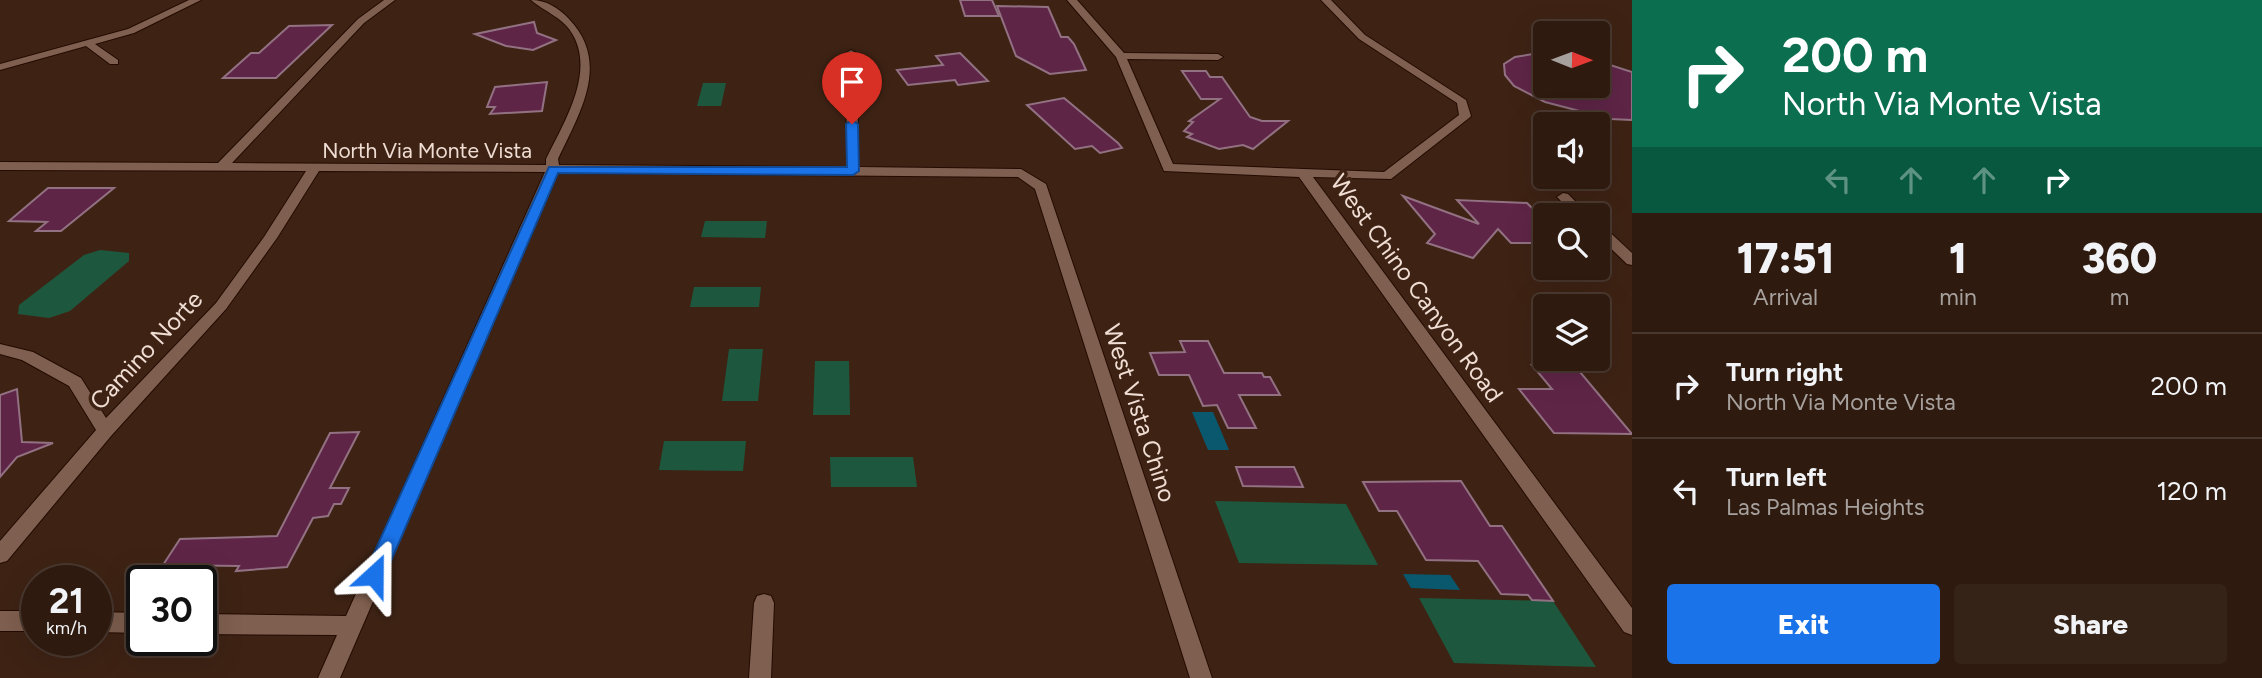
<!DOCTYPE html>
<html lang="en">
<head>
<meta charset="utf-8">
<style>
	:root { --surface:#2e1a0f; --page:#362318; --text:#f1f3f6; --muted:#a7a19e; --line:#49382f; --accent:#1a73e8 }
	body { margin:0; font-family:Figtree,sans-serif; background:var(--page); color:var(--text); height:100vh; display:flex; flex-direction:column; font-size:26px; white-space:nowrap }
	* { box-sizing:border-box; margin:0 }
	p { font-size:23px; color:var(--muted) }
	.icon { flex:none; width:38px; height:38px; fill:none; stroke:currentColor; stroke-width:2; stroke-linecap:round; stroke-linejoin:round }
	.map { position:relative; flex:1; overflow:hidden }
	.sheet { display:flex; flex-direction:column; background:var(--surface); width:630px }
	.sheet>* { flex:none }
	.top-card { background:#0b6e4f; color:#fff; overflow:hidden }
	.needle { width:46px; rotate:91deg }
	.buttons { position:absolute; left:1533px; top:21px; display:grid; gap:14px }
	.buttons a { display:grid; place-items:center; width:77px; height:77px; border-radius:7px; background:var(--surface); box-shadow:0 7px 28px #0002,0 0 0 2px var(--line); font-size:35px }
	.speed { position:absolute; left:21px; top:565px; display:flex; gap:14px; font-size:35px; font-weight:700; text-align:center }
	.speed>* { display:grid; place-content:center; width:91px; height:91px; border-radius:50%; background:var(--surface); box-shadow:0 7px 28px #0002,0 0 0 2px var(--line); line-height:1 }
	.speed small { font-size:18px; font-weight:400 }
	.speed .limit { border:4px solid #111; border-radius:10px; background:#fff; color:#111 }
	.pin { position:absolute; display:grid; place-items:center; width:60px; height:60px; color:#fff; margin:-72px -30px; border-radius:50% 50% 50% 0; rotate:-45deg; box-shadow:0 0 7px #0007 }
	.pin .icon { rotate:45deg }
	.me { position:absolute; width:77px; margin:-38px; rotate:24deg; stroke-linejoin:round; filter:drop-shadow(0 0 5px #0008) }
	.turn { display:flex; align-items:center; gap:24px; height:147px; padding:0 35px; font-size:32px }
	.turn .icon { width:91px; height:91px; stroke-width:2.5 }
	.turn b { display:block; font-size:49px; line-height:60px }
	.lanes { display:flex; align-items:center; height:66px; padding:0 35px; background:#0003; justify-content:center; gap:35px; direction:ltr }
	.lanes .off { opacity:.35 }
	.eta { display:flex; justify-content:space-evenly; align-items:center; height:119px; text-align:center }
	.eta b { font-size:42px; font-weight:800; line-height:49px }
	.action { display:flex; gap:14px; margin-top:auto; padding:14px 35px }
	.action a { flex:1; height:80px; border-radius:7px; background:var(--accent); color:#fff; font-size:28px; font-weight:800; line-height:80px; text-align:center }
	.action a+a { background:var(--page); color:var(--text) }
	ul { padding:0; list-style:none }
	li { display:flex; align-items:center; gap:21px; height:105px; padding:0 35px; border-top:2px solid var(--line) }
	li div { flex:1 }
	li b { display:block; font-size:26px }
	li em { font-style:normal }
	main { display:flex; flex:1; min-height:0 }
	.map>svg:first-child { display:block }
	.green { fill:#1d583e }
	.water { fill:#09586d }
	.building { fill:#5f2547; stroke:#927182; stroke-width:2 }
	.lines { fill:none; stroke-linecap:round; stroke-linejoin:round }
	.street-casing { stroke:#240b01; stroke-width:2 }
	.street { fill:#7f5f4f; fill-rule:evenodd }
	.route { fill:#1a73e8; stroke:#114b97; stroke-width:2 }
	.labels { text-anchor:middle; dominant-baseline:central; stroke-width:7; stroke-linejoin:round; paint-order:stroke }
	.far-street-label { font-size:21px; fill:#f0ddd4; stroke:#3e2314 }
	.street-label { font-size:24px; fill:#f0ddd4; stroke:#3e2314 }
</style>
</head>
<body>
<main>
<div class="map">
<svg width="1632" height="678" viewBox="0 0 1632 678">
	<rect width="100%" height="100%" fill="#3e2314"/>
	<!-- green -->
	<g class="green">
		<path d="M 703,83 L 726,83 L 721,106 L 697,106 Z"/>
		<path d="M 705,221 L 767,221 L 765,238 L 701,237 Z"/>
		<path d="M 100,250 L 129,253 L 129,261 L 70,311 L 49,318 L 18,314 L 19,305 L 84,255 Z"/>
		<path d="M 694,287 L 761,287 L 759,307 L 690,307 Z"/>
		<path d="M 729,349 L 763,349 L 758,401 L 722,401 Z"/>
		<path d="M 815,361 L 849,361 L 850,415 L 813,415 Z"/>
		<path d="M 664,441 L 746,441 L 743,471 L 659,470 Z"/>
		<path d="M 830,457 L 913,457 L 917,487 L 831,487 Z"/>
		<path d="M 1215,501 L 1346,504 L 1378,565 L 1239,563 Z"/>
		<path d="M 1419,598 L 1553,601 L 1596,667 L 1454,663 Z"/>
	</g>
	<!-- water -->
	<g class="water">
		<path d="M 1192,412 L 1213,412 L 1229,450 L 1208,450 Z"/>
		<path d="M 1403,574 L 1450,575 L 1460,590 L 1411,588 Z"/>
	</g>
	<!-- building -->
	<g class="building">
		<path d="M 960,0 L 992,0 L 999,16 L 965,16 Z"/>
		<path d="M 997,6 L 1048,7 L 1061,37 L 1068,37 L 1074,44 L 1086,70 L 1050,74 L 1016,56 Z"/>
		<path d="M 534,22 L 537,33 L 556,40 L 533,50 L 506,46 L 475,34 Z"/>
		<path d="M 332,25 L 276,78 L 223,78 L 251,53 L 259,53 L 289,26 Z"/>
		<path d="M 1545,52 L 1545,86 L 1598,86 L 1598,61 L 1632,72 L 1632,120 L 1610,119 L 1545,102 L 1514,86 L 1505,75 L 1504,64 L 1515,57 Z"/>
		<path d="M 960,53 L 988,81 L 958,85 L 955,80 L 908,85 L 897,70 L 943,65 L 936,56 Z"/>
		<path d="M 1182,71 L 1206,71 L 1210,77 L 1222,77 L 1250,117 L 1262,121 L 1288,121 L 1253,149 L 1243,145 L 1219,149 L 1187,137 L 1192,134 L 1184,131 L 1193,122 L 1189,121 L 1220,99 L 1201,99 Z"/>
		<path d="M 547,82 L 542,111 L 490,114 L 495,107 L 487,107 L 495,87 Z"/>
		<path d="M 1064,98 L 1118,143 L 1122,148 L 1100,153 L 1092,146 L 1075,149 L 1027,105 Z"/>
		<path d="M 48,188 L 114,188 L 61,231 L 36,231 L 47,222 L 9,221 Z"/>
		<path d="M 1403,196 L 1479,224 L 1457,200 L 1527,203 L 1545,221 L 1545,257 L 1532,243 L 1511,243 L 1498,229 L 1473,258 L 1427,243 L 1435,234 Z"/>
		<path d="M 1180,341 L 1208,341 L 1224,373 L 1262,373 L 1264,377 L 1270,377 L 1280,395 L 1239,395 L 1256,428 L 1228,428 L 1217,405 L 1203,406 L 1189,375 L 1159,375 L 1150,353 L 1185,352 Z"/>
		<path d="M 1532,365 L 1575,366 L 1632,434 L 1554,433 L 1519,389 L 1552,389 Z"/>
		<path d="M 17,389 L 22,442 L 53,443 L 17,457 L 0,477 L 0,395 Z"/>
		<path d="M 359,432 L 330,488 L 349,488 L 341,504 L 334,504 L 328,516 L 313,518 L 287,567 L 236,571 L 239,566 L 163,565 L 180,539 L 277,536 L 330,433 Z"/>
		<path d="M 1236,467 L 1294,467 L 1303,487 L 1243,486 Z"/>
		<path d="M 1461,481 L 1490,526 L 1502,526 L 1553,601 L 1532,600 L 1528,595 L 1501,594 L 1478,561 L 1426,560 L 1397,511 L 1379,511 L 1363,482 Z"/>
	</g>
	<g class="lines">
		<!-- street casing -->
		<g class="street-casing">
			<g id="street">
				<path d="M 189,0 L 201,0 L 134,33 L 95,44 L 118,60 L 118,64 L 110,64 L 86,46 L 0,70 L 0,64 L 128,29 Z"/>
				<path d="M 384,0 L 395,0 L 364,23 L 232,163 L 546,165 L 546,159 C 563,124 595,74 573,35 C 564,18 545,12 531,0 C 546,0 559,8 569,19 C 611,63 580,112 558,159 L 559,165 L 847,167 L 846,53 L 851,50 L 856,53 L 859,167 L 1021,169 L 1046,184 L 1212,678 L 1190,678 L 1035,189 L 1018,177 L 558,173 L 340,678 L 318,678 L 337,635 L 201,634 L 201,614 L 346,616 L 545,172 L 319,171 L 277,238 L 226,309 L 111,436 L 7,561 L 0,563 L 0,541 L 96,430 L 69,386 L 22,360 L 0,354 L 0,344 L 33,352 L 81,378 L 106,418 L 216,303 L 264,237 L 306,171 L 0,170 L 0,162 L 218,163 L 358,19 Z"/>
				<path d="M 1067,0 L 1077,0 L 1124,53 L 1218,54 L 1223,57 L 1218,60 L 1127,59 L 1173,164 L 1384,172 L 1459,115 L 1457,103 L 1359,39 L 1321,0 L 1331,0 L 1365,35 L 1466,100 L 1471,116 L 1469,118 L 1391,179 L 1313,177 L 1632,608 L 1632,635 L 1624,632 L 1299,177 L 1164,171 L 1116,57 Z"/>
				<path d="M 1563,193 L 1568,194 L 1589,215 L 1575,215 L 1557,197 Z"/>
				<path d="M 1598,225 L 1603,226 L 1632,253 L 1632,265 L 1627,264 L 1598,236 Z"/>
				<path d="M 764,594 L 771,596 L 774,603 L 771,678 L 749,678 L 754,603 L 757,596 Z"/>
				<rect x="0" y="611" width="37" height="20"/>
				<path d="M 96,612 L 142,613 L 142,633 L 96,632 Z"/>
			</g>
		</g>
		<!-- street -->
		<use href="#street" class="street"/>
	</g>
	<!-- route -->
	<path class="route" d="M 852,120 L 858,124 L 859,171 L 853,175 L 558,173 L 385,575 L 382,582 L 374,584 L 367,582 L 364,575 L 549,167 L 847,167 L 846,124 Z"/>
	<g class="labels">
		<!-- far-street labels -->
		<g class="far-street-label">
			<text x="427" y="150">North Via Monte Vista</text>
		</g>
		<!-- street labels -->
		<g class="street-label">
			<text transform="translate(1417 288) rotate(54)">West Chino Canyon Road</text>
			<text transform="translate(146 350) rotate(-47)">Camino Norte</text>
			<text transform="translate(1140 413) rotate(72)">West Vista Chino</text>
		</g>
	</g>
</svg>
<div class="buttons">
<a><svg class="needle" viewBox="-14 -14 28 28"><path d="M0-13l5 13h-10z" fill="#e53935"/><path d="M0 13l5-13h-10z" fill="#a7a19e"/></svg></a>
<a><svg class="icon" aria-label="sound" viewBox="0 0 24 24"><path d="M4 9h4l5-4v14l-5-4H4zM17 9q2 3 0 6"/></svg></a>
<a><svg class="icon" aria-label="search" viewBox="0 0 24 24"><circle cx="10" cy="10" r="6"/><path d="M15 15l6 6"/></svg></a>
<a><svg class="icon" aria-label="layers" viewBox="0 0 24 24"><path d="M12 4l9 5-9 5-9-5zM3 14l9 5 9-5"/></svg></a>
</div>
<div class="speed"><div>21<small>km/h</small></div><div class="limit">30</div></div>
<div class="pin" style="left:852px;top:124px;background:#d93025"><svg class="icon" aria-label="arrive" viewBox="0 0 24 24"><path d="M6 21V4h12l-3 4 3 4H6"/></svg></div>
<svg class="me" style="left:374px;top:575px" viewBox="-20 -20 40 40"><path d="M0-17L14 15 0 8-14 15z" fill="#1a73e8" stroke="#fff" stroke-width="4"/></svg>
</div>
<section class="sheet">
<div class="top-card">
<div class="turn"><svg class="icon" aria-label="right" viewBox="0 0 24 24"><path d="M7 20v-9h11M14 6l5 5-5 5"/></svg><div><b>200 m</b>North Via Monte Vista</div></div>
<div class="lanes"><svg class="icon off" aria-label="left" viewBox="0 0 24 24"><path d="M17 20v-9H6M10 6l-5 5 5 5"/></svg><svg class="icon off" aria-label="ahead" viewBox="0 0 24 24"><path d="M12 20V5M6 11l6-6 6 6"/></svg><svg class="icon off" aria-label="ahead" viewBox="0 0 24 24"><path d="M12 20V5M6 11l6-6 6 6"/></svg><svg class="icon" aria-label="right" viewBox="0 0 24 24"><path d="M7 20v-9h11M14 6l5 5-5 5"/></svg></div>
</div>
<div class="eta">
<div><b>17:51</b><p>Arrival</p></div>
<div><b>1</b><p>min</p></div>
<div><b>360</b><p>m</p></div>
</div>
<ul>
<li><svg class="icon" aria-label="right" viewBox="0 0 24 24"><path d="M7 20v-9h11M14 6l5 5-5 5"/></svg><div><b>Turn right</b><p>North Via Monte Vista</p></div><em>200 m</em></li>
<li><svg class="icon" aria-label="left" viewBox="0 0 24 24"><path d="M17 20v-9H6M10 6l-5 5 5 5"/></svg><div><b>Turn left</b><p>Las Palmas Heights</p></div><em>120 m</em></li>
</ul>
<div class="action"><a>Exit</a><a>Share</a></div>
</section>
</main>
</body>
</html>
